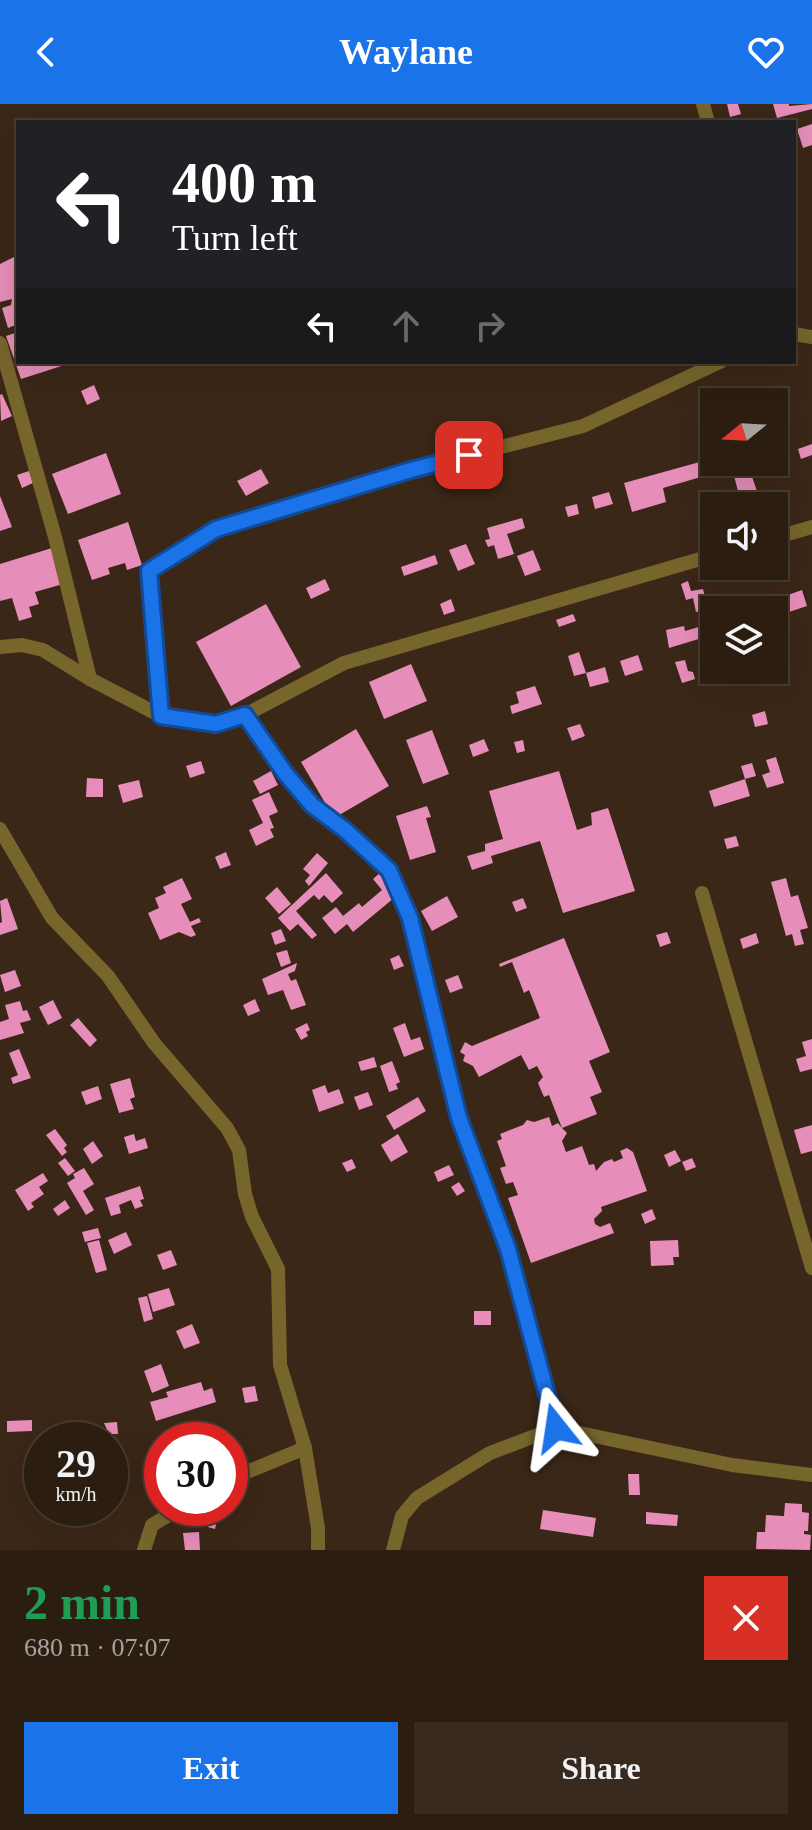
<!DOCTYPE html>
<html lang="en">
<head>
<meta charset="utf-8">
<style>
	:root { --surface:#2c1d11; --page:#382a1f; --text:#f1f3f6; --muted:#a6a29f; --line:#483b31; --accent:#1a73e8 }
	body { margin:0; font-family:Georgia,serif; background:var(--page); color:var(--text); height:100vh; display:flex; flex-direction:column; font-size:30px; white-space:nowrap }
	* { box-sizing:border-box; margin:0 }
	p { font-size:26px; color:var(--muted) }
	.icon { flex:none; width:44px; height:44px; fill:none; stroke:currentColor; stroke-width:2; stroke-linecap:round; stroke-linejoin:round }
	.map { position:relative; height:1446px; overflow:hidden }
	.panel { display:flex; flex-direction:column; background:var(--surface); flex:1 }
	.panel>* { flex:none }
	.banner { position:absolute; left:16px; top:16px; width:780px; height:244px; border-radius:0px; box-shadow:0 8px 32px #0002,0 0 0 2px var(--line); background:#202124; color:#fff; overflow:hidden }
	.needle { width:52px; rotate:252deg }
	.fabs { position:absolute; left:700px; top:284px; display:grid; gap:16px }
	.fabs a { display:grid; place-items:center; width:88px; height:88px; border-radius:0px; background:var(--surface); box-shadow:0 8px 32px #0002,0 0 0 2px var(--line); font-size:40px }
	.speed { position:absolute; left:24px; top:1318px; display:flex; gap:16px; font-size:40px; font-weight:700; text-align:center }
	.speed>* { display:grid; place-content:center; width:104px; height:104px; border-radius:50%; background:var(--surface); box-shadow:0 8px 32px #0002,0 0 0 2px var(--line); line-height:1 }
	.speed small { font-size:20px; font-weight:400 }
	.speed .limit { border:12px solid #d22; background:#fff; color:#111 }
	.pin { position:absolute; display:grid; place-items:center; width:68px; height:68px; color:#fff; margin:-34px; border-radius:16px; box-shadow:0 4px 12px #0006 }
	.me { position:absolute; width:88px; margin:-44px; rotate:345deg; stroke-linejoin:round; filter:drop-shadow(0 0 6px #0008) }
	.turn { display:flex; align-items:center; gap:28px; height:168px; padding:0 24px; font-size:36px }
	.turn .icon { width:104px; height:104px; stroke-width:2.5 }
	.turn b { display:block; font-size:56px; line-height:68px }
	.lanes { display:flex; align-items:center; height:76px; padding:0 24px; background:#0003; justify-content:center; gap:40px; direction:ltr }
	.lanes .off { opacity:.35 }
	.round { display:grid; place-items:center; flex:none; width:84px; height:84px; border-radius:0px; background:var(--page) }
	.head { display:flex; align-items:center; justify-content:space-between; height:136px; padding:0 24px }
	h1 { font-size:48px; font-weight:600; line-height:60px; color:#1e9e55 }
	.cta { display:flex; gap:16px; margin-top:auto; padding:16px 24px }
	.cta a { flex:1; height:92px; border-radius:0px; background:var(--accent); color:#fff; font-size:32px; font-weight:600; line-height:92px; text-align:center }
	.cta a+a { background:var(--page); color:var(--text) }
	header { display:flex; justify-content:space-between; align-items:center; height:104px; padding:0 24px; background:var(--accent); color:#fff; font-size:36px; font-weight:600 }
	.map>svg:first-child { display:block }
	.building { fill:#e68eb9 }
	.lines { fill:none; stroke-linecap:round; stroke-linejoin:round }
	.minor { stroke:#77662c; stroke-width:14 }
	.route-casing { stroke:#114b97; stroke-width:20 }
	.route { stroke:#1a73e8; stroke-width:14 }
</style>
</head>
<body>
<header><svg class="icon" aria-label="back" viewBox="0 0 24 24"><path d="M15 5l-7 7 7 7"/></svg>Waylane<svg class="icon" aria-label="heart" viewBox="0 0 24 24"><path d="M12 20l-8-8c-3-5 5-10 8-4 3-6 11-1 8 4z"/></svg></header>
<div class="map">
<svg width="812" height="1446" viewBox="0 0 812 1446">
	<rect width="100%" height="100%" fill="#3b2717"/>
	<!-- building -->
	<g class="building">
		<path d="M 727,0 L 738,0 L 741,10 L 730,13 Z"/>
		<path d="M 773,0 L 789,0 L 789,2 L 812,0 L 812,5 L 777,14 Z"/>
		<path d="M 812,20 L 812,41 L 803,44 L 797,25 Z"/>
		<path d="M 18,151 L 18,220 L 8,224 L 2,204 L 11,201 L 12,195 L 0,198 L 0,160 Z"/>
		<path d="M 18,228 L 18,258 L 71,259 L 21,275 L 6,232 Z"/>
		<path d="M 94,281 L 100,295 L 87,301 L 81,287 Z"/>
		<path d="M 2,290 L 12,312 L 1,317 L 0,291 Z"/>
		<path d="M 812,340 L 812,351 L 801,355 L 798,345 Z"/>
		<path d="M 106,349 L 121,390 L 68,410 L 52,370 Z"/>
		<path d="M 714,354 L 714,358 L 753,358 L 755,364 L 750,367 L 758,390 L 740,395 L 732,364 L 663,384 L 666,398 L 632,408 L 624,379 Z"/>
		<path d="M 261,365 L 269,379 L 246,392 L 237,377 Z"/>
		<path d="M 29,367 L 33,379 L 22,384 L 17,371 Z"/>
		<path d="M 609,388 L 613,400 L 595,405 L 592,393 Z"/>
		<path d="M 0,392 L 12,423 L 0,427 Z"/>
		<path d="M 577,400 L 579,410 L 568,413 L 565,403 Z"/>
		<path d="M 522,414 L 525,424 L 507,430 L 514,450 L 498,455 L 494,441 L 488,443 L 485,436 L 490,435 L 487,424 Z"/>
		<path d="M 128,418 L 142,461 L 127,466 L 125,459 L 108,464 L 110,470 L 92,476 L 78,436 Z"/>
		<path d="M 466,440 L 475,460 L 458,467 L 449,446 Z"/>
		<path d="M 52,444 L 63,480 L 35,488 L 39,500 L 29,503 L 32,513 L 19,517 L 12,494 L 0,497 L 0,460 Z"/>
		<path d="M 533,446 L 541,466 L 525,472 L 517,452 Z"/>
		<path d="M 435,451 L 438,460 L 404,472 L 401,463 Z"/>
		<path d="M 325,475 L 330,486 L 311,495 L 306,484 Z"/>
		<path d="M 688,477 L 691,487 L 703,485 L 708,505 L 696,508 L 693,494 L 686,496 L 681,480 Z"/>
		<path d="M 802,486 L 807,502 L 774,513 L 774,506 L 771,506 L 768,498 Z"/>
		<path d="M 451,495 L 455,507 L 444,511 L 440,500 Z"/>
		<path d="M 266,500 L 301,563 L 231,602 L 196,538 Z"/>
		<path d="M 573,510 L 576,517 L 559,523 L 556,516 Z"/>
		<path d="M 709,520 L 712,531 L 669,544 L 666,526 L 684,522 L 685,527 Z"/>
		<path d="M 579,548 L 586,569 L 574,572 L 568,552 Z"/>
		<path d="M 638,551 L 643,566 L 625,572 L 620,557 Z"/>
		<path d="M 685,556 L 688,567 L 693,568 L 695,575 L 682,579 L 675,558 Z"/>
		<path d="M 411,560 L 427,597 L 384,615 L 369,578 Z"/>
		<path d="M 605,563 L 609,578 L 590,583 L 586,569 Z"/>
		<path d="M 714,566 L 725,566 L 728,574 L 717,577 Z"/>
		<path d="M 535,582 L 542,600 L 512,610 L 510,602 L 519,599 L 516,588 Z"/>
		<path d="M 765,607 L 768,620 L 755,623 L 752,611 Z"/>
		<path d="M 580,620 L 585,632 L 572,637 L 567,624 Z"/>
		<path d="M 356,625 L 389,682 L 334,714 L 301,658 Z"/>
		<path d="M 432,626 L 449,670 L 423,680 L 406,636 Z"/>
		<path d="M 484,635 L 489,647 L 473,653 L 469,641 Z"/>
		<path d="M 523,636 L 525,647 L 517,649 L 514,638 Z"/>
		<path d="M 776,653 L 784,679 L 767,684 L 762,671 L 770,668 L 766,656 Z"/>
		<path d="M 201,657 L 205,669 L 190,674 L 186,662 Z"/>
		<path d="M 752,659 L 756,672 L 745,675 L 750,692 L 714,703 L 709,687 L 745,675 L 741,662 Z"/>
		<path d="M 271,667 L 278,681 L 260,690 L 253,677 Z"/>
		<path d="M 559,667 L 577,726 L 592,721 L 591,709 L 608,704 L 635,787 L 563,809 L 540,737 L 491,752 L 493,759 L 472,766 L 467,752 L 485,747 L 485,740 L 503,735 L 489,687 Z"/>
		<path d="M 87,674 L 103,675 L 103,693 L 86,693 Z"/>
		<path d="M 139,676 L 143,693 L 123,699 L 118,681 Z"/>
		<path d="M 269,688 L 278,708 L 269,712 L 274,724 L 270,725 L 274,733 L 256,742 L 249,726 L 263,719 L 252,696 Z"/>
		<path d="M 427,702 L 431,713 L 426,714 L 436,748 L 410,756 L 396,712 Z"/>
		<path d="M 736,732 L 739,742 L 727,745 L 724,735 Z"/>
		<path d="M 226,748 L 231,761 L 220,765 L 215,753 Z"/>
		<path d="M 317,749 L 328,759 L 309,782 L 305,777 L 310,771 L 303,765 Z"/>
		<path d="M 382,767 L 400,789 L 353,828 L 347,820 L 335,830 L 322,814 L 336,803 L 343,812 L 359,799 L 362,803 L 382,786 L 373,775 Z"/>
		<path d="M 326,769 L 343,789 L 332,799 L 324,791 L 319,796 L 314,791 L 296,807 L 317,831 L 312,835 L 298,820 L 290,827 L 278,814 Z"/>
		<path d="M 182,774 L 192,795 L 181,800 L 190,818 L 199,814 L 201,818 L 191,822 L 196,831 L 191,833 L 179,828 L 160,836 L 148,809 L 159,804 L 155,794 L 166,789 L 163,783 Z"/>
		<path d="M 786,774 L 791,793 L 798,791 L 808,824 L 800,826 L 804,840 L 795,842 L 792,830 L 786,832 L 771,778 Z"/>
		<path d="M 277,783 L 291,800 L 279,810 L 265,794 Z"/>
		<path d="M 447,792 L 458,813 L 432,827 L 421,807 Z"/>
		<path d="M 7,794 L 18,825 L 0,831 L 0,819 L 2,818 L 0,797 Z"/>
		<path d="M 523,794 L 527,804 L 516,808 L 512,798 Z"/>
		<path d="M 281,825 L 286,837 L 275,841 L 271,829 Z"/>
		<path d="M 667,828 L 671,839 L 660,843 L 656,831 Z"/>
		<path d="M 756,829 L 759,839 L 743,845 L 740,835 Z"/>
		<path d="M 564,834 L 610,948 L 589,957 L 602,988 L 590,993 L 597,1010 L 562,1024 L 567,1029 L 562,1037 L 566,1048 L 582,1042 L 589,1061 L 594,1060 L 596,1067 L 604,1058 L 612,1055 L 614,1058 L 623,1054 L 620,1047 L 627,1044 L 633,1048 L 647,1087 L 601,1103 L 602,1107 L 594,1115 L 595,1120 L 600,1123 L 610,1119 L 614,1129 L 531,1159 L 508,1094 L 518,1091 L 513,1078 L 506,1080 L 500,1064 L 506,1062 L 497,1037 L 502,1035 L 500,1030 L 523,1021 L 527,1016 L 534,1018 L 549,1013 L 552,1022 L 558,1019 L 562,1024 L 549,991 L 544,993 L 538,979 L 543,973 L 537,962 L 529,966 L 521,951 L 479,973 L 473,962 L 463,957 L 465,951 L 460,948 L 465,938 L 472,942 L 540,914 L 529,886 L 524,889 L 512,858 L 500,863 L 499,860 Z"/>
		<path d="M 287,846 L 291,859 L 281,863 L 276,849 Z"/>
		<path d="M 399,851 L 404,862 L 394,866 L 390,855 Z"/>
		<path d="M 297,859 L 295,867 L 288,870 L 291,877 L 296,875 L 306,901 L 291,906 L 283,886 L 268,891 L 262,875 Z"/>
		<path d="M 15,866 L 21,882 L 5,888 L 0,871 Z"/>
		<path d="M 458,871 L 463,884 L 450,889 L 445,876 Z"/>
		<path d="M 255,895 L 260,907 L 248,912 L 243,901 Z"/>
		<path d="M 53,896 L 62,914 L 48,921 L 39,903 Z"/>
		<path d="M 20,897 L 23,907 L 27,906 L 31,916 L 20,919 L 24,929 L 0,936 L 0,918 L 9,915 L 5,901 Z"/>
		<path d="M 78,914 L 97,936 L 90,943 L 70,921 Z"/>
		<path d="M 307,919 L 310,926 L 306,928 L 308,932 L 301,936 L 295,925 Z"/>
		<path d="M 405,919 L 411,936 L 420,933 L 424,945 L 404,953 L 393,924 Z"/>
		<path d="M 812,935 L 812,965 L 800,968 L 796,955 L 806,952 L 802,938 Z"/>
		<path d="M 19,945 L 31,974 L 13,980 L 11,974 L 18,971 L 9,949 Z"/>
		<path d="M 374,953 L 377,963 L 361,967 L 358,958 Z"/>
		<path d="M 392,957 L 400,978 L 396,980 L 398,985 L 389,988 L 380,962 Z"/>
		<path d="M 130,974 L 135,993 L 130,995 L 134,1005 L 119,1009 L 110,980 Z"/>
		<path d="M 325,981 L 328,989 L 339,985 L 344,999 L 319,1008 L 312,986 Z"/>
		<path d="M 98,982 L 102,995 L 86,1001 L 81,988 Z"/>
		<path d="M 368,988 L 373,1001 L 359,1006 L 354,993 Z"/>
		<path d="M 418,993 L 426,1007 L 394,1026 L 386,1012 Z"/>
		<path d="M 812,1021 L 812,1047 L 801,1050 L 794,1026 Z"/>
		<path d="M 55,1025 L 67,1041 L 64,1044 L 67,1048 L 62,1052 L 46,1031 Z"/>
		<path d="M 134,1030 L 136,1037 L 145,1034 L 148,1044 L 129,1050 L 124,1033 Z"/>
		<path d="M 398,1030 L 408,1048 L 391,1058 L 381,1041 Z"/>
		<path d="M 93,1037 L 103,1052 L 92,1060 L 83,1045 Z"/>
		<path d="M 675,1046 L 681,1057 L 669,1063 L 664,1051 Z"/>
		<path d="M 65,1054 L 75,1067 L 68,1072 L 58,1059 Z"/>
		<path d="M 692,1054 L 696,1063 L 686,1067 L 682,1058 Z"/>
		<path d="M 352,1055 L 356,1064 L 347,1068 L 342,1059 Z"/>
		<path d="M 449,1061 L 454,1071 L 438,1078 L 434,1068 Z"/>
		<path d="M 84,1064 L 94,1080 L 83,1087 L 94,1106 L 86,1111 L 67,1079 L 75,1074 L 73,1070 Z"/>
		<path d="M 43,1069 L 48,1077 L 39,1083 L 44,1090 L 31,1099 L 34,1103 L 28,1107 L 15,1086 Z"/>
		<path d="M 459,1078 L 465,1087 L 457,1092 L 451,1083 Z"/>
		<path d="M 140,1082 L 144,1095 L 140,1096 L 143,1102 L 135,1105 L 131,1096 L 119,1101 L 121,1109 L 111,1112 L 105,1094 Z"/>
		<path d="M 65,1096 L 70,1104 L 58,1112 L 53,1105 Z"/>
		<path d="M 652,1105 L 656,1115 L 645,1120 L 641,1110 Z"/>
		<path d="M 98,1124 L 101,1134 L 85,1138 L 82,1128 Z"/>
		<path d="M 126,1128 L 132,1141 L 114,1150 L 108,1136 Z"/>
		<path d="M 99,1136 L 107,1166 L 96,1169 L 87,1139 Z"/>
		<path d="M 678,1136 L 679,1153 L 673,1153 L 674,1161 L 651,1162 L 650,1137 Z"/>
		<path d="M 171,1146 L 177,1161 L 163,1166 L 157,1151 Z"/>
		<path d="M 169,1184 L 175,1201 L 153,1208 L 148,1190 Z"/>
		<path d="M 147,1192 L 153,1215 L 144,1218 L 138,1194 Z"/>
		<rect x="474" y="1207" width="17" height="14"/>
		<path d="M 192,1220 L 200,1239 L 184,1245 L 176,1227 Z"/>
		<path d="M 161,1260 L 169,1282 L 152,1289 L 144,1267 Z"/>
		<path d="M 201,1278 L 204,1287 L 212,1284 L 216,1298 L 156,1317 L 150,1298 L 168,1293 L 166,1288 Z"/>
		<path d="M 255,1282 L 258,1297 L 245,1299 L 242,1284 Z"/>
		<path d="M 32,1316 L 32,1327 L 7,1328 L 7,1317 Z"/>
		<path d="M 117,1318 L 118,1330 L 109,1330 L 104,1319 Z"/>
		<path d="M 628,1370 L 639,1370 L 640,1391 L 629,1391 Z"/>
		<path d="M 785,1399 L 802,1400 L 802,1408 L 809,1409 L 808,1427 L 804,1427 L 804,1430 L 811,1431 L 810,1446 L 756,1445 L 757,1428 L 765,1428 L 766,1411 L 784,1412 Z"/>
		<path d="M 208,1404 L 220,1404 L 215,1425 L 204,1422 Z"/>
		<path d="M 543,1406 L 596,1414 L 593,1433 L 540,1425 Z"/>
		<path d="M 646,1408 L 678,1411 L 677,1422 L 646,1420 Z"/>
		<path d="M 199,1428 L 200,1446 L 185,1446 L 183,1429 Z"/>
	</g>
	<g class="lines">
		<!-- minor -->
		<g class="minor">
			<path d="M 703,0 L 708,18"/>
			<path d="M 794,230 L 812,233"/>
			<path d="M 0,239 L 55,433 L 90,575"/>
			<path d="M 774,434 L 812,423"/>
			<path d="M 0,543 L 22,541 L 43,546 L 90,575 L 161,612 L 216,620 L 245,611 L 344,559 L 714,451"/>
			<path d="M 245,611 L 285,669 L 312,701 L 345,726 L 389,766 L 410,814 L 459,1014 L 508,1145 L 556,1324"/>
			<path d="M 161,612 L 149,467 L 216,425 L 411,366 L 583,322 L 720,258"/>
			<path d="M 0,725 L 52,814 L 108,872 L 154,939 L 227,1024 L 239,1046 L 245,1090 L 252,1113 L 278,1165 L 280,1261 L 305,1344 L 318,1424 L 318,1446"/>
			<path d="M 702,789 L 812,1164"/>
			<path d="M 230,1375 L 305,1344"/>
			<path d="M 144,1446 L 152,1421 L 181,1404"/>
			<path d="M 393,1446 L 402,1412 L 417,1394 L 490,1349 L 556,1324 L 732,1361 L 812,1371"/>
		</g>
	</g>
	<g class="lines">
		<!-- route casing -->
		<g class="route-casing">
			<path id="route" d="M 469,351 L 411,366 L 216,425 L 149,467 L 161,612 L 216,620 L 245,611 L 285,669 L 312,701 L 345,726 L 389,766 L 410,814 L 459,1014 L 508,1145 L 556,1324"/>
		</g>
		<!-- route -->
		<use href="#route" class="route"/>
	</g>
</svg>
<div class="fabs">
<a><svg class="needle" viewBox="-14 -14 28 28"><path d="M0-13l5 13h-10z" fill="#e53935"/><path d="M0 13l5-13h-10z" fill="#a6a29f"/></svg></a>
<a><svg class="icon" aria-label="sound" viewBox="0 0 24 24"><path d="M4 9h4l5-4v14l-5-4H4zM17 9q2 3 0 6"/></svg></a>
<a><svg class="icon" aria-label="layers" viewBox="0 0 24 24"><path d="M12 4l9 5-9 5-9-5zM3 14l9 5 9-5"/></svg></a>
</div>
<div class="speed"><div>29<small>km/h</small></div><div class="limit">30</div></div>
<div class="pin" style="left:469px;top:351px;background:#d93025"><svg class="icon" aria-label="arrive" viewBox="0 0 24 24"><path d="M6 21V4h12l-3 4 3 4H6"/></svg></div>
<svg class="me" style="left:556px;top:1324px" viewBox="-20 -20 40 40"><path d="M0-17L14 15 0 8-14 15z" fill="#1a73e8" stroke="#fff" stroke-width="4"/></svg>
<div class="banner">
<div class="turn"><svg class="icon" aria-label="left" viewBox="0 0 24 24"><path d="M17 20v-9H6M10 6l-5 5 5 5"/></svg><div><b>400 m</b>Turn left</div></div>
<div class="lanes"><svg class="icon" aria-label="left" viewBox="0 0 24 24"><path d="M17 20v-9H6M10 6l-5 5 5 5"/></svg><svg class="icon off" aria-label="ahead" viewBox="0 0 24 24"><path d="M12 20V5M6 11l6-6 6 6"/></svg><svg class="icon off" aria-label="right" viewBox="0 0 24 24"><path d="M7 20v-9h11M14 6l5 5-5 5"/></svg></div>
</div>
</div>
<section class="panel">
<div class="head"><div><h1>2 min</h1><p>680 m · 07:07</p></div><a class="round" style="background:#d93025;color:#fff"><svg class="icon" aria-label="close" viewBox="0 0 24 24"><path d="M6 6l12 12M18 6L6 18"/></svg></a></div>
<div class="cta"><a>Exit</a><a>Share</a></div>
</section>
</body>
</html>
